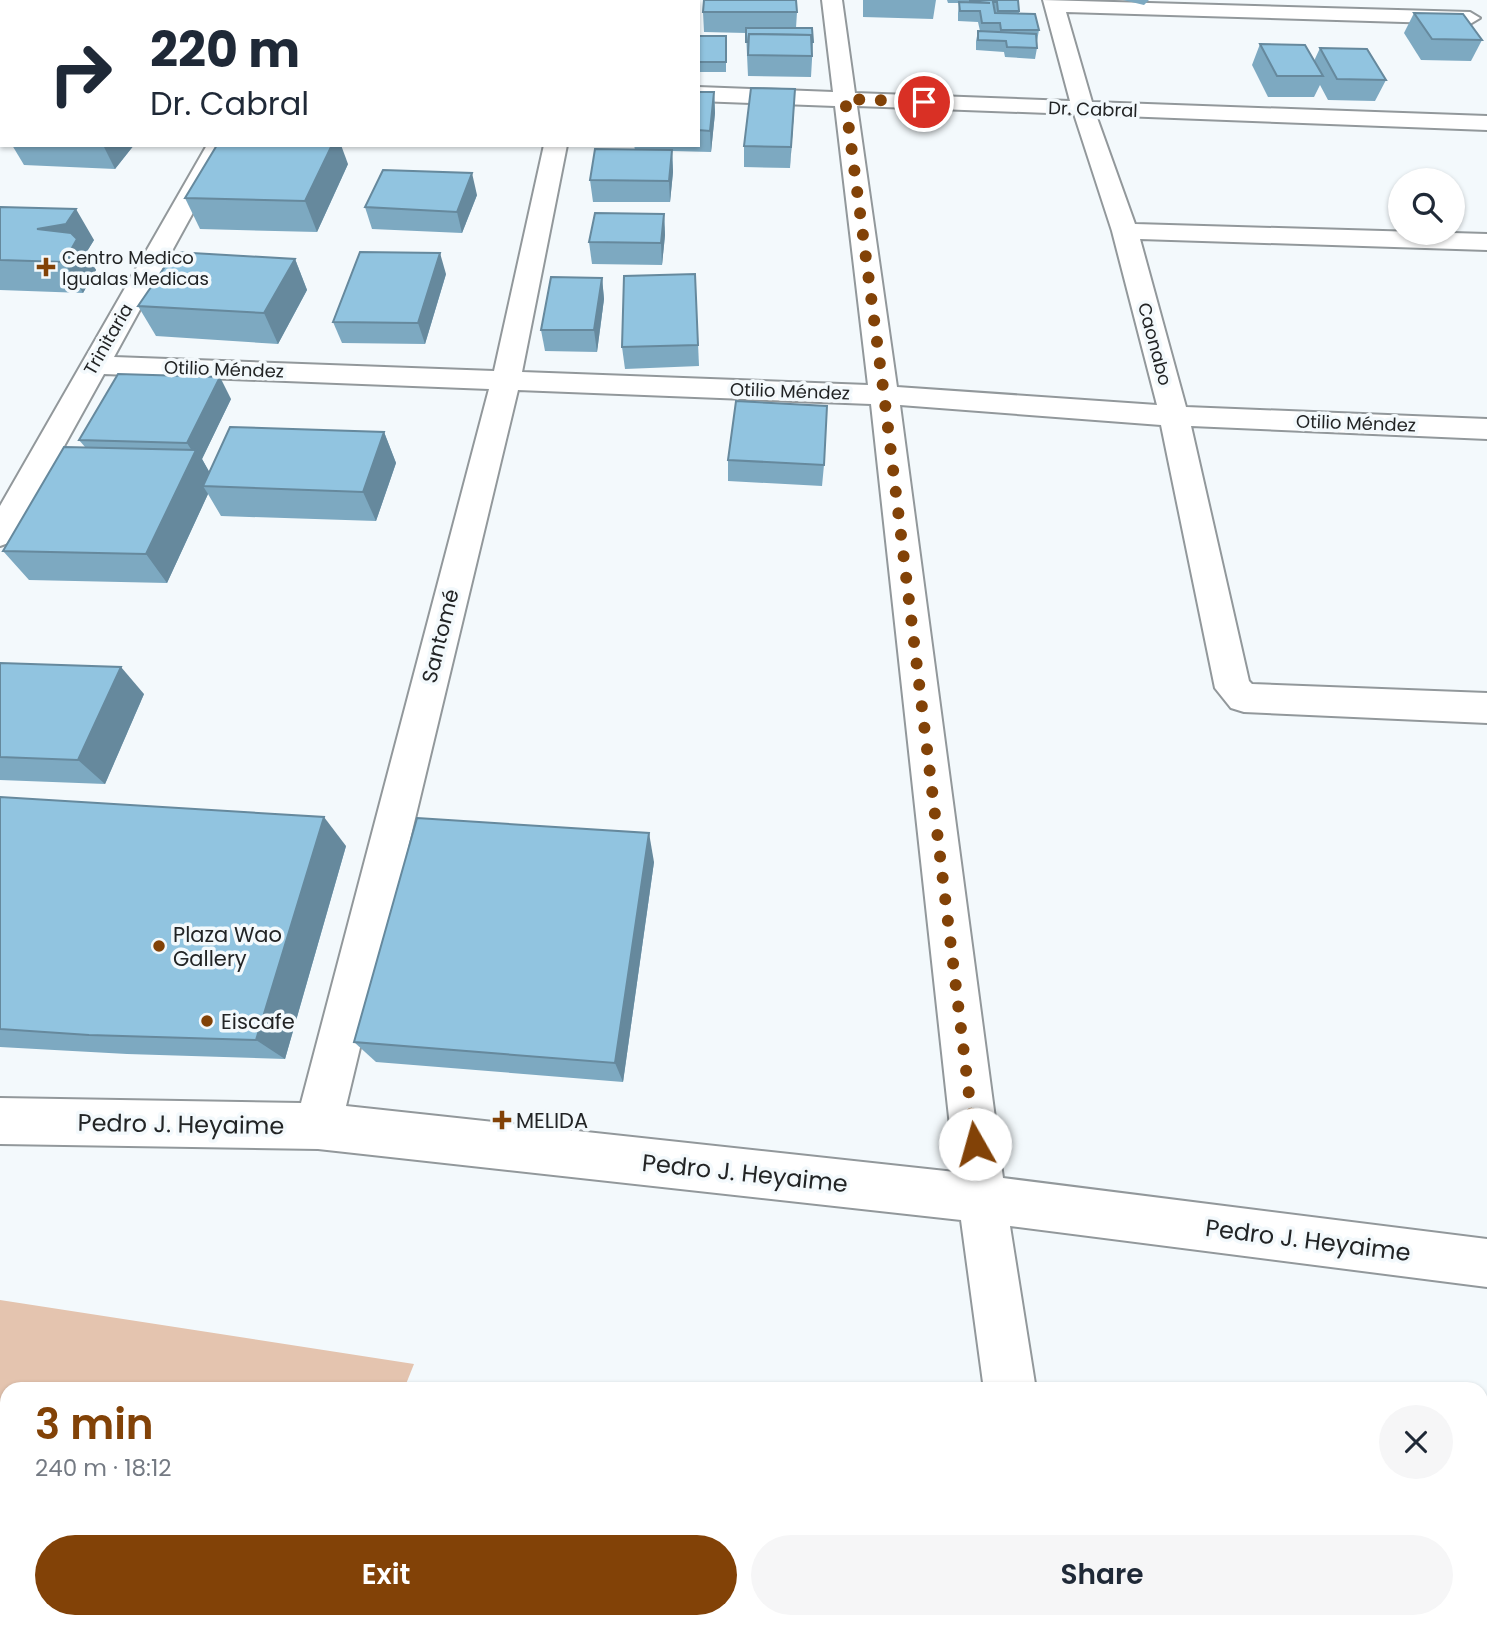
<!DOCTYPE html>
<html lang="en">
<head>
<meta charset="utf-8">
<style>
	:root { --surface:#fff; --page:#f6f6f7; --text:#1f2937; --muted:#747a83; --accent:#824207 }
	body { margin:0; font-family:Poppins,sans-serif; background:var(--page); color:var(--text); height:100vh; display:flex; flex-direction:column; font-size:26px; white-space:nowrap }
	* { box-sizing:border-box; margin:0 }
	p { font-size:23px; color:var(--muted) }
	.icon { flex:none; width:38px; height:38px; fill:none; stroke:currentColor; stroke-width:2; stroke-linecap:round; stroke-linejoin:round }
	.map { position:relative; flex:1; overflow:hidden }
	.panel { position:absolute; left:0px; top:1382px; width:1488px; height:247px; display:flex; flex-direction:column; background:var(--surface); border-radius:21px 21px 0 0; box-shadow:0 2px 5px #0004 }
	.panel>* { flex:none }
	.hud { position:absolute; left:0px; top:0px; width:700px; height:147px; box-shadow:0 2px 5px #0004; background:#fff; color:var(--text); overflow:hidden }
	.buttons { position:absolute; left:1388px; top:168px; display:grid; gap:14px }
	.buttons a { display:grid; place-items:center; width:77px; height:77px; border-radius:50%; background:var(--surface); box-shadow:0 2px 5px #0004; font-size:35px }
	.pin { position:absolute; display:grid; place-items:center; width:60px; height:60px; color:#fff; margin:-30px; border:4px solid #fff; border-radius:50%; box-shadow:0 2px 7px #0007 }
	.me { position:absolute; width:77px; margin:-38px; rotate:353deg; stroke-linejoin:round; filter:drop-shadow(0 0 5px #0008) }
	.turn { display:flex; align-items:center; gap:24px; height:147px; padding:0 35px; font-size:32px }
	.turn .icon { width:91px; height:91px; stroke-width:2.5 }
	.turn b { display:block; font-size:49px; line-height:60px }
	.round { display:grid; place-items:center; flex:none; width:74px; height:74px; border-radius:37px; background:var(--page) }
	.summary { display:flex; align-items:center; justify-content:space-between; height:119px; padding:0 35px }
	h1 { font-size:42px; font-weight:600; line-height:52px; color:var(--accent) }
	.action { display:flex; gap:14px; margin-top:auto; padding:14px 35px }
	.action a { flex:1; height:80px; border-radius:42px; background:var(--accent); color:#fff; font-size:28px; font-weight:600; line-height:80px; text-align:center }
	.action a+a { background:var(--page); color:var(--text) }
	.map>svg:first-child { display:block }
	.green { fill:#e4c4af }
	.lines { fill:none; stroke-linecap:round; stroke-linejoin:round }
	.minor-casing { stroke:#92989b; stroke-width:4 }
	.minor { fill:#fff; fill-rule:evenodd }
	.wall { fill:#7da9c1 }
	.shaded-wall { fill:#66899d }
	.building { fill:#91c4e0; stroke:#66899d; stroke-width:2 }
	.route { stroke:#824207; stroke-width:12; stroke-dasharray:0 21.6 }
	.poi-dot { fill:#824207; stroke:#f3f9fc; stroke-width:2.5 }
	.labels { text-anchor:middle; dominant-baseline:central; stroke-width:7; stroke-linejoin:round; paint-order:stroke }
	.far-street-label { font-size:18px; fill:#222425; stroke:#f3f9fc }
	.far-poi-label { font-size:18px; fill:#222425; stroke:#f3f9fc; text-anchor:start }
	.street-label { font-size:21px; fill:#222425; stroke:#f3f9fc }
	.poi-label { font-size:21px; fill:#222425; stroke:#f3f9fc; text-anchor:start }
	.near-street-label { font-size:24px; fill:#222425; stroke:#f3f9fc }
</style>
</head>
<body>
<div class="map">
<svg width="1487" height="1629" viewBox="0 0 1487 1629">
	<rect width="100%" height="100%" fill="#f3f9fc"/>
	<!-- green -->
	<path class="green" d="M 0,1300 L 414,1364 L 404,1389 L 7,1390 L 7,1622 L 317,1622 L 314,1629 L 0,1629 Z"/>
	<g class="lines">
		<!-- minor casing -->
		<g class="minor-casing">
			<g id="minor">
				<path d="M 294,0 L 314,0 L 293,2 Z"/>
				<path d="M 822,0 L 842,0 L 855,93 L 1070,101 L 1043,0 L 1470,12 L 1480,18 L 1470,24 L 1066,12 L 1092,102 L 1487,116 L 1487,130 L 1096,115 L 1135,224 L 1487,234 L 1487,250 L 1140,239 L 1186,407 L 1487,419 L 1487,439 L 1191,426 L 1249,681 L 1252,684 L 1487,693 L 1487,723 L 1244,712 L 1231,708 L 1215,688 L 1161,425 L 900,405 L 1003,1178 L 1487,1239 L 1487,1287 L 1010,1226 L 1036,1390 L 984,1390 L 961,1220 L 318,1149 L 0,1144 L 0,1098 L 301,1103 L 489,389 L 104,374 L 11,542 L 0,546 L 0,506 L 207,145 L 230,145 L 114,357 L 494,371 L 544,145 L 567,145 L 522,372 L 868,385 L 835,106 L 698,101 L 698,87 L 833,92 ZM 857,106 L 1074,114 L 1112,231 L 1157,405 L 897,387 ZM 518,390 L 871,404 L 955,1172 L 346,1106 Z"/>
				<rect x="0" y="64" width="2" height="12"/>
				<path d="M 1015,1622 L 1073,1622 L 1074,1629 L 1016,1629 Z"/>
			</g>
		</g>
		<!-- minor -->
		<use href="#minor" class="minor"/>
	</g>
	<!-- wall -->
	<g class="wall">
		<rect x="455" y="0" width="74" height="2"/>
		<path d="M 589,0 L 675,0 L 674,2 L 588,2 Z"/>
		<path d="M 863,0 L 936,0 L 933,19 L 863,17 Z"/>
		<path d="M 947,0 L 1018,0 L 1019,13 L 1039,30 L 1037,41 L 1037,48 L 1035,59 L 1005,57 L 1004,52 L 976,50 L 976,41 L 978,31 L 980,31 L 978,22 L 958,21 L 958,13 L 959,3 L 948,3 Z"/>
		<path d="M 1123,0 L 1149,0 L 1144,5 Z"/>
		<path d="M 703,12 L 797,12 L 796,28 L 813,42 L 811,77 L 748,76 L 746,33 L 704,32 Z"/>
		<path d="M 1414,13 L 1482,40 L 1471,61 L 1421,60 L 1404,33 Z"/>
		<rect x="698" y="36" width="28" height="36"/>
		<path d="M 1260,44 L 1314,61 L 1320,48 L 1386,80 L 1375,101 L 1328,100 L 1320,85 L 1314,97 L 1268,97 L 1252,65 Z"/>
		<path d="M 698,92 L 714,92 L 715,113 L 711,152 L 672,151 L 673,172 L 670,202 L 593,202 L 590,180 L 635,150 L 634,145 L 698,145 Z"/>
		<path d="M 794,110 L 790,168 L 744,167 L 744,146 Z"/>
		<path d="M 12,145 L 134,145 L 115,169 L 24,165 Z"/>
		<path d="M 348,164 L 317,232 L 200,229 L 185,198 Z"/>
		<path d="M 477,195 L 462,233 L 372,229 L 365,207 Z"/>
		<path d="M 0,207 L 94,240 L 86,253 L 96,270 L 83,293 L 0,290 Z"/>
		<path d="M 664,214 L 665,235 L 662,265 L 592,264 L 589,242 Z"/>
		<path d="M 295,259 L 307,290 L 278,344 L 156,336 L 138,306 Z"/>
		<path d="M 446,274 L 425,344 L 342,343 L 333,322 Z"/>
		<path d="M 695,274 L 699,366 L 625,369 L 622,347 Z"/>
		<path d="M 602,278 L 604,299 L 597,352 L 545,351 L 541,330 Z"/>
		<path d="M 231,399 L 202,459 L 209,472 L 384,432 L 396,463 L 376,521 L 221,516 L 208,494 L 167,583 L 29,580 L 3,551 L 85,447 L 79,440 Z"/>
		<path d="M 728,460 L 824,465 L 822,486 L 728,481 Z"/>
		<path d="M 0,663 L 144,694 L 105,784 L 0,780 Z"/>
		<path d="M 0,797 L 346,846 L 285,1059 L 127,1054 L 0,1047 Z"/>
		<path d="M 654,862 L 623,1082 L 376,1062 L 354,1042 Z"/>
	</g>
	<!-- shaded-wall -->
	<g class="shaded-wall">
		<path d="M 795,89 L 794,110 L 790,168 L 791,147 Z"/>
		<path d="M 714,92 L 715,113 L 711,152 L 710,131 Z"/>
		<path d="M 103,145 L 134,145 L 115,169 Z"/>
		<path d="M 332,145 L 341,145 L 348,164 L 317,232 L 305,201 Z"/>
		<path d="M 672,150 L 673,172 L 670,202 L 669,181 Z"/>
		<path d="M 472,173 L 477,195 L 462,233 L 457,212 Z"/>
		<path d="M 76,209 L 94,240 L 86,253 L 96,270 L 83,293 L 64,262 L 37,229 Z"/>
		<path d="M 664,214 L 665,235 L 662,265 L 661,243 Z"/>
		<path d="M 440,253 L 446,274 L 425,344 L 418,323 Z"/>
		<path d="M 295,259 L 307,290 L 278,344 L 264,313 Z"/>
		<path d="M 602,278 L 604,299 L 597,352 L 594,330 Z"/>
		<path d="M 220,377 L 231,399 L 202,459 L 214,480 L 203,486 L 208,494 L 167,583 L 146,554 L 194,454 L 187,443 Z"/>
		<path d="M 384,432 L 396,463 L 376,521 L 363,492 Z"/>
		<path d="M 121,667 L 144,694 L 105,784 L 78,760 Z"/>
		<path d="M 324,817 L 346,846 L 285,1059 L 256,1040 Z"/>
		<path d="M 649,833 L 654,862 L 623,1082 L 615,1063 Z"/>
	</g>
	<!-- building -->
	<g class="building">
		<path d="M 337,0 L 348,0 L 387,2 L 336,2 Z"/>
		<path d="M 589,0 L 660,0 L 660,2 L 588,2 Z"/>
		<path d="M 704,0 L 796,0 L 797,12 L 703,12 Z"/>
		<path d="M 970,0 L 1018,0 L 1019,11 L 998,11 L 997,2 L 993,2 L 995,13 L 1035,14 L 1039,30 L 1001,30 L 1000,23 L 982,23 L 980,11 L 960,11 L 959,2 L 990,3 L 970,1 Z"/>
		<path d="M 1414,13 L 1463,14 L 1482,40 L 1432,39 Z"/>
		<path d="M 746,28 L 812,28 L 813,42 L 812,42 L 811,35 L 749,34 L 748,42 L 746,42 Z"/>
		<path d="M 978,31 L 1036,34 L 1037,48 L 1007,47 L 1006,41 L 978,40 Z"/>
		<path d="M 749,34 L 811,35 L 812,56 L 748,55 Z"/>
		<rect x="698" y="36" width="28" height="26"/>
		<path d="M 1260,44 L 1305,45 L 1323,76 L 1277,76 Z"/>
		<path d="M 1320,48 L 1367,49 L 1386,80 L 1337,79 Z"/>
		<path d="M 751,88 L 795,89 L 791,147 L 744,146 Z"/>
		<path d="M 698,92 L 714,92 L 710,131 L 698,130 Z"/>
		<path d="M 217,145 L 332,145 L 305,201 L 185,198 Z"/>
		<path d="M 595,149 L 672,150 L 669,181 L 590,180 Z"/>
		<path d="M 383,170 L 472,173 L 457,212 L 365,207 Z"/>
		<path d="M 0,207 L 76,209 L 66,224 L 37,229 L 71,233 L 77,239 L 64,262 L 0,260 Z"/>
		<path d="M 595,213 L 664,214 L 661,243 L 589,242 Z"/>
		<path d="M 175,252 L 295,259 L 264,313 L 138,306 Z"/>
		<path d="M 360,252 L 440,253 L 418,323 L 333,322 Z"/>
		<path d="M 695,274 L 698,345 L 622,347 L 624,276 Z"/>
		<path d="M 551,277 L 602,278 L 594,330 L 541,330 Z"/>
		<path d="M 118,374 L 220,377 L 187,443 L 79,440 Z"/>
		<path d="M 736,401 L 827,406 L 824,465 L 728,460 Z"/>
		<path d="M 230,427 L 384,432 L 363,492 L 203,486 Z"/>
		<path d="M 64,447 L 196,450 L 146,554 L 3,551 Z"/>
		<path d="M 0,663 L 121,667 L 78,760 L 0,757 Z"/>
		<path d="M 0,797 L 324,817 L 256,1040 L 89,1035 L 0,1029 Z"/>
		<path d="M 417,818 L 649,833 L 615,1063 L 354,1042 Z"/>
	</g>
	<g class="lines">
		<!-- route -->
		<path class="route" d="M 924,102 L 845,99 L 884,395 L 975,1144"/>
	</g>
	<!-- markers -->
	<g class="poi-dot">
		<path d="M42.5 256.5h7v7h7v7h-7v7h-7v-7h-7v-7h7z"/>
		<circle cx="159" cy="946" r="7"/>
		<circle cx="207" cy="1021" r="7"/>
		<path d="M498.5 1109.5h7v7h7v7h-7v7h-7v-7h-7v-7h7z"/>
	</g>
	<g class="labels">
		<!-- far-street labels -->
		<g class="far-street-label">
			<text transform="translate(1093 109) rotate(2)">Dr. Cabral</text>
			<text transform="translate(108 339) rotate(-60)">Trinitaria</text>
			<text transform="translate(1155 344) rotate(75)">Caonabo</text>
			<text transform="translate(224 369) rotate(2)">Otilio Méndez</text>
			<text transform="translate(790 391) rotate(2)">Otilio Méndez</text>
			<text transform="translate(1356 423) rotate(2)">Otilio Méndez</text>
		</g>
		<!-- far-poi labels -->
		<g class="far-poi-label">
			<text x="62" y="257">Centro Medico<tspan x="62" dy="21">Igualas Medicas</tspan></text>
		</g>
		<!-- street labels -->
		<g class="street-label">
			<text transform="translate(440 636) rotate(-76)">Santomé</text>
		</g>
		<!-- poi labels -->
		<g class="poi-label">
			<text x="173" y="934">Plaza Wao<tspan x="173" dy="24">Gallery</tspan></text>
			<text x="221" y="1021">Eiscafe</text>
			<text x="516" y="1120">MELIDA</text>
		</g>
		<!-- near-street labels -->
		<g class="near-street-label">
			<text transform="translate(181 1124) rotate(1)">Pedro J. Heyaime</text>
			<text transform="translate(745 1173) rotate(6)">Pedro J. Heyaime</text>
			<text transform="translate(1308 1240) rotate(7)">Pedro J. Heyaime</text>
		</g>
	</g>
</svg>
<div class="buttons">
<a><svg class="icon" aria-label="search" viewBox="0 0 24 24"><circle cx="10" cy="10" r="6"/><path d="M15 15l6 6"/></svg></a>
</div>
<div class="pin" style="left:924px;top:102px;background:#d93025"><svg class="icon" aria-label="arrive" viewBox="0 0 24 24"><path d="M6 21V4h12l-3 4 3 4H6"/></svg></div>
<svg class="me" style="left:975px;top:1144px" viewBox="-20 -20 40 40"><circle r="19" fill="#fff"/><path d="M0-13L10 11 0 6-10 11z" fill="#824207"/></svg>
<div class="hud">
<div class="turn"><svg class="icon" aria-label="right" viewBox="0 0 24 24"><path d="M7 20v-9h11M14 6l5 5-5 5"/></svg><div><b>220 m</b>Dr. Cabral</div></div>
</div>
<section class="panel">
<div class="summary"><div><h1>3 min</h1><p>240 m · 18:12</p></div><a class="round"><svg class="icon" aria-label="close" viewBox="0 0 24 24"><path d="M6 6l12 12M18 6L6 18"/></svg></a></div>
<div class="action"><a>Exit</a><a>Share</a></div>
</section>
</div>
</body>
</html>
